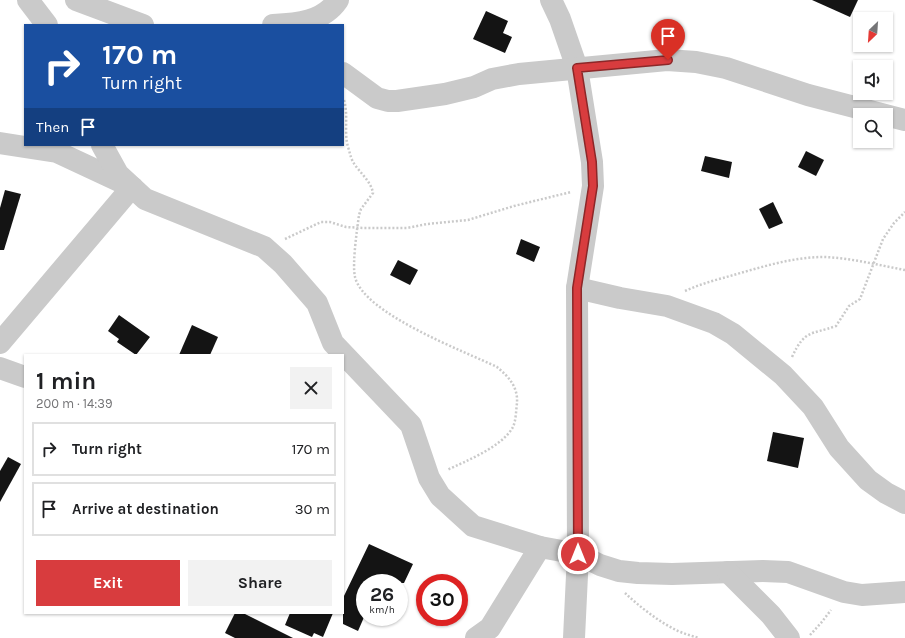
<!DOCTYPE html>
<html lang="en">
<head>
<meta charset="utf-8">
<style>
	:root { --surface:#fff; --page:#f2f2f2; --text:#202124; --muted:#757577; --line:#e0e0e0; --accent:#d83c3e }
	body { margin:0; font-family:Karla,sans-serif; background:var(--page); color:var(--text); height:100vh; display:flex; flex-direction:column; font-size:15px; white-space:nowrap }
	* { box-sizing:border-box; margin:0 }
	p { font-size:13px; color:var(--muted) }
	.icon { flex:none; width:22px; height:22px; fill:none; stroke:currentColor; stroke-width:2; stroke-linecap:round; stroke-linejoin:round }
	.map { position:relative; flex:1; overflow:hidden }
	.side { position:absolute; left:24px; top:354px; width:320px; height:260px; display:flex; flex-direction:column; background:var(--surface); border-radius:0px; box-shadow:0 1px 3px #0004 }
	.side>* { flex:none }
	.guide { position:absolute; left:24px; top:24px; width:320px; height:122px; border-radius:0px; box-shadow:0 1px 3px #0004; background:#1a4fa0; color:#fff; overflow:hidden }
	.needle { width:26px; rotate:205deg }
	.controls { position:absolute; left:853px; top:12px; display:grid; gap:8px }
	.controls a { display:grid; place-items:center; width:40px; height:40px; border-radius:0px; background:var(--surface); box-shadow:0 1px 3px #0004; font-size:20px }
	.speed { position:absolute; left:356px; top:574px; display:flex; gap:8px; font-size:20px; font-weight:700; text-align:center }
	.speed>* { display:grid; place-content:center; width:52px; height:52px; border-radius:50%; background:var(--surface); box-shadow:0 1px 3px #0004; line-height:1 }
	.speed small { font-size:10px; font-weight:400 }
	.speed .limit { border:6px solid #d22; background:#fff; color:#111 }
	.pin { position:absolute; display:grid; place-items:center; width:34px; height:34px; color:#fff; margin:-41px -17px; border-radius:50% 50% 50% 0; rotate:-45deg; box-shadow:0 0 4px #0007 }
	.pin .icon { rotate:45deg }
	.me { position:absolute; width:44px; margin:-22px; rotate:0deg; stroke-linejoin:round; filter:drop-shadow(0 0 3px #0008) }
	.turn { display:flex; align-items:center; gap:14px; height:84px; padding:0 12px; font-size:18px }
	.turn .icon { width:52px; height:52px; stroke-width:2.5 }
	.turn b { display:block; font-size:28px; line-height:34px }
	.then { display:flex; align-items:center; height:38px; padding:0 12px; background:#0003; gap:8px; font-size:15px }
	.round { display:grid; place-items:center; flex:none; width:42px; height:42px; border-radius:0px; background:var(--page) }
	.overview { display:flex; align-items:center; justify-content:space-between; height:68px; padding:0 12px }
	h1 { font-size:24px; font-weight:700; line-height:30px }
	.cta { display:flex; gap:8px; margin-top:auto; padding:8px 12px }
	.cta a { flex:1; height:46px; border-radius:0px; background:var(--accent); color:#fff; font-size:16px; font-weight:700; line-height:46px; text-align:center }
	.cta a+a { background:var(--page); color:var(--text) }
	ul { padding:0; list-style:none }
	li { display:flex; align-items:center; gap:12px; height:54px; margin:0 8px 6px; padding:0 4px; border:2px solid var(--line); border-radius:0px }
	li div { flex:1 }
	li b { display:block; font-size:15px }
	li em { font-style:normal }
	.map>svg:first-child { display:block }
	.building { fill:#141414 }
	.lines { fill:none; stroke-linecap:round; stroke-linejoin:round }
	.path { stroke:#cacaca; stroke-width:2.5; stroke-dasharray:2 2; stroke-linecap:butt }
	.street { stroke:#cacaca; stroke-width:22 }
	.route-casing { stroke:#8c2728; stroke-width:10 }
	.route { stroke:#d83c3e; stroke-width:7 }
</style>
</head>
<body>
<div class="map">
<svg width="905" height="638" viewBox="0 0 905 638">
	<rect width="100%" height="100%" fill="#fff"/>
	<!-- building -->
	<g class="building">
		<path d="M 812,0 L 858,0 L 850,17 Z"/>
		<path d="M 486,11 L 508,21 L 503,33 L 512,37 L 505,53 L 473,39 Z"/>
		<path d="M 806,151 L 824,160 L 816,176 L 798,167 Z"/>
		<path d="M 705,156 L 732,162 L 729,178 L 701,171 Z"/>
		<path d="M 5,190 L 21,194 L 4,250 L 0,250 L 0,208 Z"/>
		<path d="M 773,202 L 783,223 L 769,229 L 759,209 Z"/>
		<path d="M 521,239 L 540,247 L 534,262 L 516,254 Z"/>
		<path d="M 398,260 L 418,270 L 410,285 L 390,275 Z"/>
		<path d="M 119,315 L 150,337 L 136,355 L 117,342 L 119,339 L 108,331 Z"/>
		<path d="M 192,325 L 218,337 L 210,355 L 179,355 Z"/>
		<path d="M 773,432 L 804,438 L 798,468 L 767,461 Z"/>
		<path d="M 8,457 L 21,464 L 0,502 L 0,471 Z"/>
		<path d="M 369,544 L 413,564 L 404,583 L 365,583 L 365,615 L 358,631 L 343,624 L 343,598 Z"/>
		<path d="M 235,613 L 243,613 L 293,638 L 235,638 L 225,633 Z"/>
		<path d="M 290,613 L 333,613 L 323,637 L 314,633 L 312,637 L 285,625 Z"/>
	</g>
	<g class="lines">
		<!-- path -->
		<g class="path">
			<path d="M 344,100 C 349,117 343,133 349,150 C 350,154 351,158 353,162 C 359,172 371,181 373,193 L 361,209 L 359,215 C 357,230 352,264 355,277 C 364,314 464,351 497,367 C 509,377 518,387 517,403 C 516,411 516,420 513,427 C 502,447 466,461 447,470"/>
			<path d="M 285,239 L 321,222 L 330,222 L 346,227 L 364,228 L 407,228 L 427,224 L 468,220 L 514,206 L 571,192"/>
			<path d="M 685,291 C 702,283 720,279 737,274 C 765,266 794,257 824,257 C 851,258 878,265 905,270"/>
			<path d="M 792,357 C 805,329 811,335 836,326 L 849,306 L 860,299 L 883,239 L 894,223 L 905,212"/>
			<path d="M 625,593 C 640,607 659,622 678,631 C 685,634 692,636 699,638"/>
			<path d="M 810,635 L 821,623 L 831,610"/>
		</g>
		<!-- street -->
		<g class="street">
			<path d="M 28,0 L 47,25"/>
			<path d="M 76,0 L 143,25"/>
			<path d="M 551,0 L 560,19 L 577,68 L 592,162 L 593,186 L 577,288 L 578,554 L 574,638"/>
			<path d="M 273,25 C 297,24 323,22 338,0"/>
			<path d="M 343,73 L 377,98 L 388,101 L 397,101 L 445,94 L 474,87 L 492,79 L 519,74 L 667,60 L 696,62 L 726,68 L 808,95 L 905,120"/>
			<path d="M 0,143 L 57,152 L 132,187 L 0,343"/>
			<path d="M 102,145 L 118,174 L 145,199 L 264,247 L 283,264 L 317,303 L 333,343 L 411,425 L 429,478 L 440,496 L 473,526 L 540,547 L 578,554 L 600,565 L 619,571 L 638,573 L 672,574 L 763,571 L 788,572 L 844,592 L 862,595 L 905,592"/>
			<path d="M 577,288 L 620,298 L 667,306 L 714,323 L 733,334 L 783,375 L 813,407 L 839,448 L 868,480 L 886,493 L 905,503"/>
			<path d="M 0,368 L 25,377"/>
			<path d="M 728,572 L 771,615 L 789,638"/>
			<path d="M 476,638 L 490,628 L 540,547"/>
		</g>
	</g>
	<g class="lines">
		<!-- route casing -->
		<g class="route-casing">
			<path id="route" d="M 578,554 L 577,288 L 593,186 L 592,162 L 577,68 L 668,60"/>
		</g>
		<!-- route -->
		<use href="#route" class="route"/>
	</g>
</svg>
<div class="controls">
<a><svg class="needle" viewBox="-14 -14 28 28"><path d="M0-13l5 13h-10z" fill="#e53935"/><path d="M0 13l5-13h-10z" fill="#757577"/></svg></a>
<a><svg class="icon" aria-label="sound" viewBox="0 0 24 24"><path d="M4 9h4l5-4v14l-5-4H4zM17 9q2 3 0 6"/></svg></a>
<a><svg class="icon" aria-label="search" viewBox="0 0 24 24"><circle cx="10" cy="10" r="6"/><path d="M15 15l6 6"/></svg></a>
</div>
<div class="speed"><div>26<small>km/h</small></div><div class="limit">30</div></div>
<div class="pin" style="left:668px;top:60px;background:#d93025"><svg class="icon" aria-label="arrive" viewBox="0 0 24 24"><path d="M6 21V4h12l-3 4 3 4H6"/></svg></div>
<svg class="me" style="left:578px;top:554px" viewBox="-20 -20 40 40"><circle r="17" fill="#d83c3e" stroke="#fff" stroke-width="3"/><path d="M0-11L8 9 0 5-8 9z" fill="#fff"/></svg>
<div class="guide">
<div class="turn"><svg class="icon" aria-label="right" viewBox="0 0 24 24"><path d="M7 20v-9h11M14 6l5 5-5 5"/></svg><div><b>170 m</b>Turn right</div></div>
<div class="then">Then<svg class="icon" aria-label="arrive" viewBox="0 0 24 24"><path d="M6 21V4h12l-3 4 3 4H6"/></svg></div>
</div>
<section class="side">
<div class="overview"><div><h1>1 min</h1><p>200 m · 14:39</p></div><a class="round"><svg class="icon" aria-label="close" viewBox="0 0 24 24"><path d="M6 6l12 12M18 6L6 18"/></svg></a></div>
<ul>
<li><svg class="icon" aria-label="right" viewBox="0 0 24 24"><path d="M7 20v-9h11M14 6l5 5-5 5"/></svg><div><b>Turn right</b></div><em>170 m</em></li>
<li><svg class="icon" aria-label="arrive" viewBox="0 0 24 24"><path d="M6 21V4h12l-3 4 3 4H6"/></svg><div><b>Arrive at destination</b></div><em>30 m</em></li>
</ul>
<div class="cta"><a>Exit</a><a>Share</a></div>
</section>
</div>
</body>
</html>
